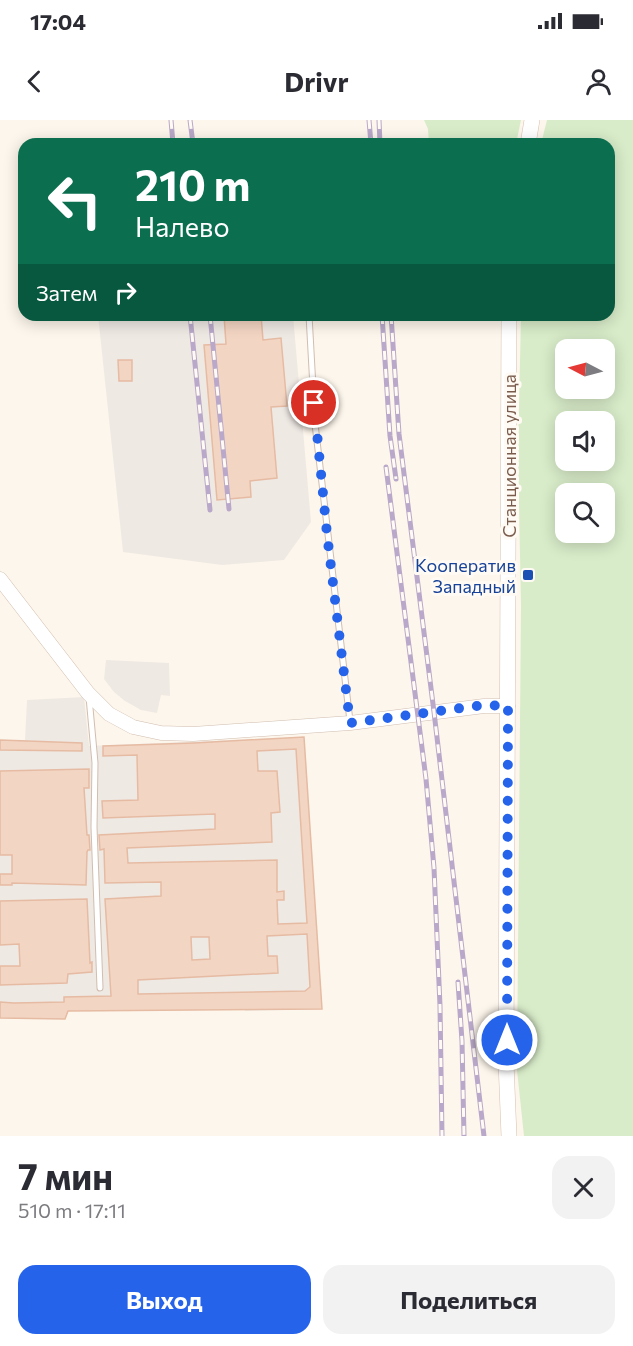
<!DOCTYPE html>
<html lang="ru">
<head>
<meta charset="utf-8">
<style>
	:root { --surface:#fff; --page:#f2f2f3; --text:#2b2b33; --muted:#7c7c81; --accent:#2563eb }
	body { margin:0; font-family:Commissioner,sans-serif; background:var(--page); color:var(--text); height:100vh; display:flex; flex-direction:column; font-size:22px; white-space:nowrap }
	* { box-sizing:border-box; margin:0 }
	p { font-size:20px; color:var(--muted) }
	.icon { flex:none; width:33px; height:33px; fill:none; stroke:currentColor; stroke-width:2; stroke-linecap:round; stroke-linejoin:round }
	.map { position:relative; height:1016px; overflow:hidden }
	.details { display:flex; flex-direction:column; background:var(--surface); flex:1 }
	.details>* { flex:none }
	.banner { position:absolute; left:18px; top:18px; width:597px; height:183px; border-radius:18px; box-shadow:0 3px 15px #0003; background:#0b6e4f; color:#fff; overflow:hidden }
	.needle { width:39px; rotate:276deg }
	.fabs { position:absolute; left:555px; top:219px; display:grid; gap:12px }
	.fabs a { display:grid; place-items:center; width:60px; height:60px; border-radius:12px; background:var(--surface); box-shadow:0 3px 15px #0003; font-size:30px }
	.pin { position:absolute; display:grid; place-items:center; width:51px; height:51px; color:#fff; margin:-26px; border:3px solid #fff; border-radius:50%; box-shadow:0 2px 6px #0007 }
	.me { position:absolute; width:66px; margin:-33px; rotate:0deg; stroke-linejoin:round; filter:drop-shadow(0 0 4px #0008) }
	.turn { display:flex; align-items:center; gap:21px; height:126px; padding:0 18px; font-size:27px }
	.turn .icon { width:78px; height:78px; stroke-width:2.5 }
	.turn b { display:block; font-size:42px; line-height:51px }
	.then { display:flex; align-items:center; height:57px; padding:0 18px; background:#0003; gap:12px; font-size:22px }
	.round { display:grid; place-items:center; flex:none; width:63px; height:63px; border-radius:18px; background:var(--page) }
	.head { display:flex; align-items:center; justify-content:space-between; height:102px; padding:0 18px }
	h1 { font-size:36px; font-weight:700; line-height:45px }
	.cta { display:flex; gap:12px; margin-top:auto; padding:12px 18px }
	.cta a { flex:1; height:69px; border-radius:18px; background:var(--accent); color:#fff; font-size:24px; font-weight:700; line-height:69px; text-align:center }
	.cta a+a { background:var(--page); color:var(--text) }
	.status { display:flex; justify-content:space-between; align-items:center; height:42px; padding:0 30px; background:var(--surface); direction:ltr }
	.status svg { height:16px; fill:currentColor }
	header { display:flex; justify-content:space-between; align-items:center; height:78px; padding:0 18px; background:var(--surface); font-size:27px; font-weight:700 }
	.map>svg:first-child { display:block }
	.industrial { fill:#efe9e4 }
	.green { fill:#d8ecc9; fill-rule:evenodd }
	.building { fill:#f3d5c3; stroke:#e6bba3; stroke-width:1.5; fill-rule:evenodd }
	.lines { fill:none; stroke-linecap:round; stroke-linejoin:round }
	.service-casing { stroke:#d1beb0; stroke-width:7 }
	.tertiary-casing { stroke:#d1beb0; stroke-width:15 }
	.secondary-casing { stroke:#d6c0b0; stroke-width:16 }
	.service { stroke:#fff; stroke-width:5 }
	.tertiary { stroke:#fff; stroke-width:14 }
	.secondary { stroke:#fff; stroke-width:15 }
	.rail-casing { stroke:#b9a8c9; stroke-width:5 }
	.rail { stroke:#fffaf3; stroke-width:3; stroke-dasharray:9; stroke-linecap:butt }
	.route { stroke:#2563eb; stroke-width:10; stroke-dasharray:0 18 }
	.transit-dot { fill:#1a4fb4; stroke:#fffaf3; stroke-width:2 }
	.labels { text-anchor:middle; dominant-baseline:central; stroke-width:6; stroke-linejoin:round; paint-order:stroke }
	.street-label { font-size:18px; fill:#7a5c4d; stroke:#fffaf3 }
	.transit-label { font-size:18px; fill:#164399; stroke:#fffaf3; text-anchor:end }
</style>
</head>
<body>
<div class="status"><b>17:04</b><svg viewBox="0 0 49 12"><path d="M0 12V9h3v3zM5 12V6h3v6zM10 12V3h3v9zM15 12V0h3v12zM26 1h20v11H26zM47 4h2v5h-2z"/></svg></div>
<header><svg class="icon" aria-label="back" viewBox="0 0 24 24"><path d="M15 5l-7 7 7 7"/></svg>Drivr<svg class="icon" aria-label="person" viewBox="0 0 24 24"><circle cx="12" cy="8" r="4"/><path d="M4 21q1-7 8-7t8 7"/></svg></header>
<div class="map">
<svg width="633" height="1016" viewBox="0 0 633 1016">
	<rect width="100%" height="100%" fill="#fdf6ec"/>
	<!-- industrial -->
	<g class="industrial">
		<path d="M 98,195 L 293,195 L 311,402 L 284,440 L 222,445 L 123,432 Z"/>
		<path d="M 106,540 L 169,543 L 170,576 L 161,575 L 157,593 L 141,590 L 125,581 L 114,572 L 104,559 Z"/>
		<path d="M 84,577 L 89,626 L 304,617 L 322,889 L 245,891 L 242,884 L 68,891 L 65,899 L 0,898 L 0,620 L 25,620 L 27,580 Z"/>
	</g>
	<!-- green -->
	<g class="green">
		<path d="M 424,0 L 521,0 L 516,24 L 429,24 L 428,9 Z"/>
		<path d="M 547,0 L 633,0 L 633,1016 L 524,1016 L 517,950 L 521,486 L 518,333 L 521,195 L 609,195 L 609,24 L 541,24 ZM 566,230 L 604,230 L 604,268 L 566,268 ZM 566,302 L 604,302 L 604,340 L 566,340 ZM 566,374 L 604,374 L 604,412 L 566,412 Z"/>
	</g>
	<!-- building -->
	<g class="building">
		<path d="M 224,195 L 261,195 L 263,220 L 281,218 L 287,286 L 271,287 L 277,358 L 250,361 L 251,377 L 217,380 L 204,225 L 226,224 Z"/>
		<path d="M 118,240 L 132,240 L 132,261 L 119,261 Z"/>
		<path d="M 304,617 L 322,889 L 68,891 L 65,899 L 0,898 L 0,882 L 14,883 L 64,882 L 64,877 L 111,876 L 105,779 L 161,776 L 161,762 L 105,763 L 104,729 L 100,730 L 99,715 L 215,709 L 215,694 L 103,698 L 102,681 L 138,680 L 137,635 L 103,636 L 103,626 L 194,623 ZM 296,629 L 307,803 L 278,804 L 277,780 L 284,780 L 284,771 L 277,772 L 277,740 L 128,743 L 127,728 L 272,722 L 271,693 L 280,692 L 277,651 L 258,651 L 257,631 ZM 307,814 L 310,867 L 305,871 L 138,874 L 138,860 L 278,853 L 277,836 L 268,836 L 267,816 ZM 191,817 L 209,817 L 210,839 L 192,840 Z"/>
		<path d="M 0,620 L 82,623 L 82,631 L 0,630 Z"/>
		<path d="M 89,649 L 89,668 L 84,668 L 87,715 L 89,715 L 90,730 L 88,730 L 87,732 L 86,765 L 12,763 L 12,765 L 0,765 L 0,754 L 12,754 L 12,735 L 0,735 L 0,651 Z"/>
		<path d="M 87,779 L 90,843 L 92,842 L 92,852 L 68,854 L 67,863 L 0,865 L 0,846 L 20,846 L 19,824 L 0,825 L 0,781 Z"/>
	</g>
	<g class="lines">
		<!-- service casing -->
		<g class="service-casing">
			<g id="service">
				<path d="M 309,195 L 315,304 L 350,601"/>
				<path d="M 89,577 L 95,643 L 94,707 L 100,868"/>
			</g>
		</g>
		<!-- tertiary casing -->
		<g class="tertiary-casing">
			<path id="tertiary" d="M 0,459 L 88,573 L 109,594 L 133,607 L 161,613 L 193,614 L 350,603 L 484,586 L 508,586"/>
		</g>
		<!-- secondary casing -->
		<g class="secondary-casing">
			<g id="secondary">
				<path d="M 528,24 L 532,0"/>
				<path d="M 509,1016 L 506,942 L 509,195"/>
			</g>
		</g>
		<!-- service -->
		<use href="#service" class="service"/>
		<!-- tertiary -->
		<use href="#tertiary" class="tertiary"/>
		<!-- secondary -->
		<use href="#secondary" class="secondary"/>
		<!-- rail casing -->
		<g class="rail-casing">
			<g id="rail">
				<path d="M 171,0 L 173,24"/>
				<path d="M 190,0 L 193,24"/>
				<path d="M 369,0 L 371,24"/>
				<path d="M 379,0 L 380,24"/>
				<path d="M 190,195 L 210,390"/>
				<path d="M 210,195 L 229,389"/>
				<path d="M 382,195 L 390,316 L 396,359"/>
				<path d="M 391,195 L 399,314 L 434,592 L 484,1016"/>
				<path d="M 386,347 L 426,659 L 434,748 L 440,886 L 442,1016"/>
				<path d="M 458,862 L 462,921 L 464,1016"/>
			</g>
		</g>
		<!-- rail -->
		<use href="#rail" class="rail"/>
	</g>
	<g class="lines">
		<!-- route -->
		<path class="route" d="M 314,283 L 327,414 L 350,603 L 484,585 L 508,586 L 507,920"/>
	</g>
	<!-- markers -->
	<rect class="transit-dot" x="522" y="449" width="12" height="12" rx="3"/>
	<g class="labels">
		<!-- street labels -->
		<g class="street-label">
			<text transform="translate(509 336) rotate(-90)">Станционная улица</text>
		</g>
		<!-- transit labels -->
		<g class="transit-label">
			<text x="516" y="445">Кооператив<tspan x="516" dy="21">Западный</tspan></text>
		</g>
	</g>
</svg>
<div class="fabs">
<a><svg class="needle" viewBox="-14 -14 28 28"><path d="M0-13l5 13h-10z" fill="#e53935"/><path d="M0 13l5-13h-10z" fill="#7c7c81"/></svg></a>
<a><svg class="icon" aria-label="sound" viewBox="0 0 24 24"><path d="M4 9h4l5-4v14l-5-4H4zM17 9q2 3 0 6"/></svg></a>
<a><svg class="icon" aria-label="search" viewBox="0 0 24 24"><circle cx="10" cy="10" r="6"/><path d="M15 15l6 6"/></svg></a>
</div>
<div class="pin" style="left:314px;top:283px;background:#d93025"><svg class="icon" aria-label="arrive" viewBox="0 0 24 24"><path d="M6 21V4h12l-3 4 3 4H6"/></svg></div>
<svg class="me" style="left:507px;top:920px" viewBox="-20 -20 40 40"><circle r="17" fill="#2563eb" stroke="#fff" stroke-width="3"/><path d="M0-11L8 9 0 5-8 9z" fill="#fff"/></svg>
<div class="banner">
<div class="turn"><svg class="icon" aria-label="left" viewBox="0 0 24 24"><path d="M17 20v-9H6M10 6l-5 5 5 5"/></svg><div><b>210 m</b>Налево</div></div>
<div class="then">Затем<svg class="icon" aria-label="right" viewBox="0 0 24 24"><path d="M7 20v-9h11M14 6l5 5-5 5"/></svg></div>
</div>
</div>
<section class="details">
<div class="head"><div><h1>7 мин</h1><p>510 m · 17:11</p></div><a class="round"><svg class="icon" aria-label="close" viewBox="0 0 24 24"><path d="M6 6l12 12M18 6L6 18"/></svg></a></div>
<div class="cta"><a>Выход</a><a>Поделиться</a></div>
</section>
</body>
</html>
